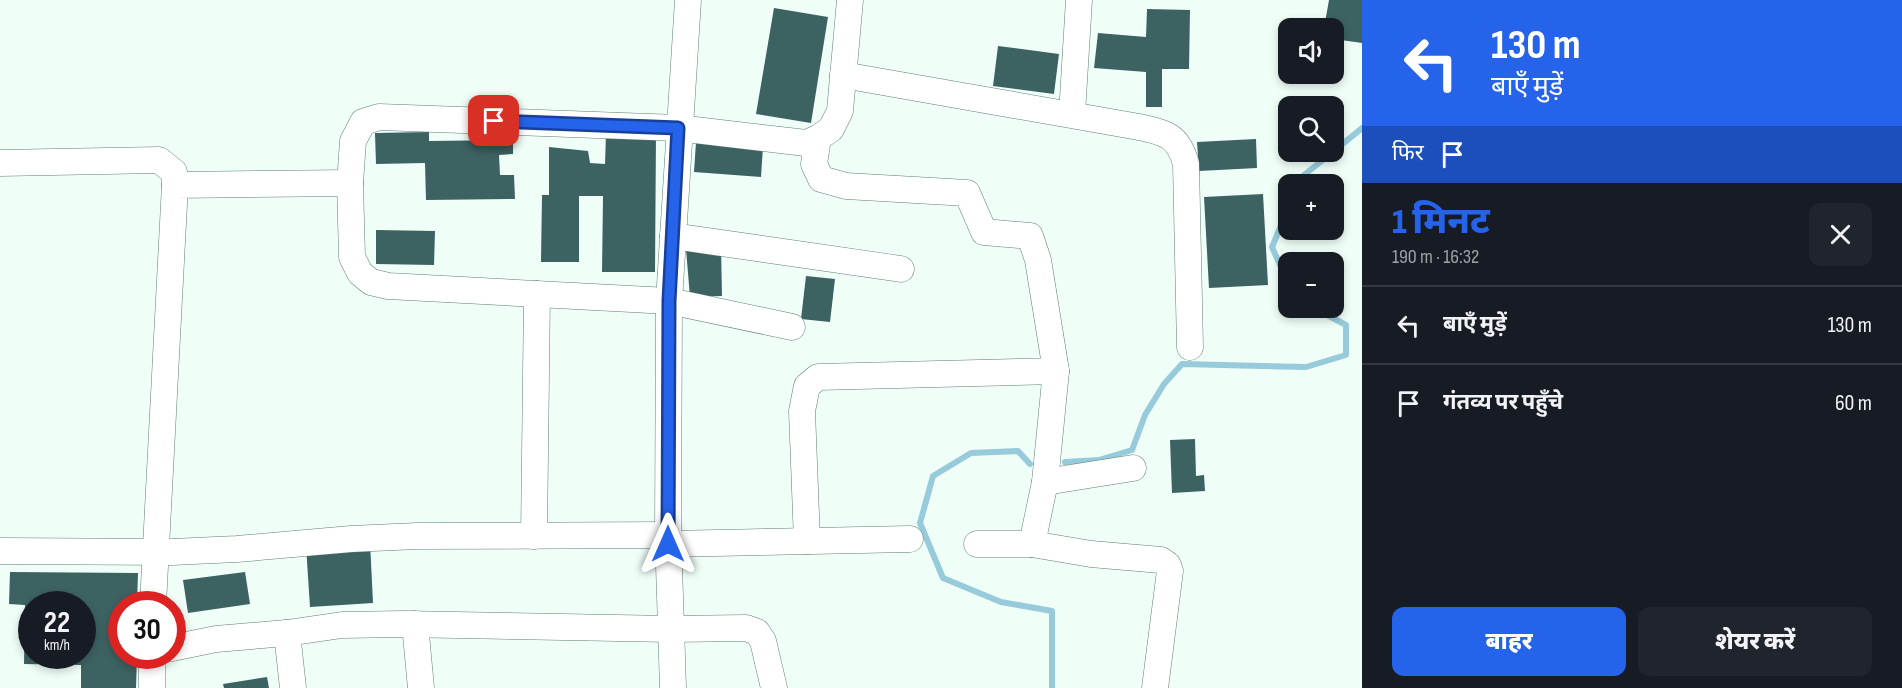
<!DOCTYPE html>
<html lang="hi">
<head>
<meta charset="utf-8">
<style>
	:root { --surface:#171b24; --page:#20242c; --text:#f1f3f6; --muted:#9ea1a6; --line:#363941; --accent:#2563eb }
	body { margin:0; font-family:"Sofia Sans Condensed","Noto Sans Devanagari",sans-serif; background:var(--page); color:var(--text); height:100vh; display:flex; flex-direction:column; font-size:22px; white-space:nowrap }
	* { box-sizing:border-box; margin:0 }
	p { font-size:20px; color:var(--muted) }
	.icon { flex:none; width:33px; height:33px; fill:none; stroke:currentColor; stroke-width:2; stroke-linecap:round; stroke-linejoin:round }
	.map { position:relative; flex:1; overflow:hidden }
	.sheet { display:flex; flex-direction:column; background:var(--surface); width:540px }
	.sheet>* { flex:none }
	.banner { background:#2563eb; color:#fff; overflow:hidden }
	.controls { position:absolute; left:1278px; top:18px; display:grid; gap:12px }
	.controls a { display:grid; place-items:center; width:66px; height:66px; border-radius:12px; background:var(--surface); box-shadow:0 3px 9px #0003; font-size:30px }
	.speed { position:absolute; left:18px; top:591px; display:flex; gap:12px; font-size:30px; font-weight:700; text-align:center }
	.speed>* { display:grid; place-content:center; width:78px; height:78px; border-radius:50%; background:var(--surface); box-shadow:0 3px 9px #0003; line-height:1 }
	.speed small { font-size:15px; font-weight:400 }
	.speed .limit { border:9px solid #d22; background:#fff; color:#111 }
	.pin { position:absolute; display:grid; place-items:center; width:51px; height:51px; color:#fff; margin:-26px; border-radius:12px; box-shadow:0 3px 9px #0006 }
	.me { position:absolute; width:66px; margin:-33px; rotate:0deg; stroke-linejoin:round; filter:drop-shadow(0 0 4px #0008) }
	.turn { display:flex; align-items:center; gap:21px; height:126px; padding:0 30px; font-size:27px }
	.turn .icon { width:78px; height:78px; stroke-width:2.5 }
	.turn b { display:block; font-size:42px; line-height:51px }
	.then { display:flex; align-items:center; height:57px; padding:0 30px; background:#0003; gap:12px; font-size:22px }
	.round { display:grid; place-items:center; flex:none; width:63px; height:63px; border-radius:12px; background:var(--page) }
	.headline { display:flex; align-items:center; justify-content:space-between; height:102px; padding:0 30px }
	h1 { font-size:36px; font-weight:800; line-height:45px; color:var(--accent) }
	.action { display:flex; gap:12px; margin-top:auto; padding:12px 30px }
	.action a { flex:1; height:69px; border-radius:12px; background:var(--accent); color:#fff; font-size:24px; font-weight:800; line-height:69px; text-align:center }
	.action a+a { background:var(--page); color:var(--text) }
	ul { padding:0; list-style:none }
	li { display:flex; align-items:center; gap:18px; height:78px; padding:0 30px; border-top:2px solid var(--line) }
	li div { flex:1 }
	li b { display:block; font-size:22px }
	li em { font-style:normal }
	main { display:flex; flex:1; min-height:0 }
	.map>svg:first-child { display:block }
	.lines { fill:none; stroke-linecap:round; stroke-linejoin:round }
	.stream { stroke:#97cada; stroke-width:6 }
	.building { fill:#3c6261; fill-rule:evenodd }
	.minor-casing { stroke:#5e7f72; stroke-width:27 }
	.minor { stroke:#fff; stroke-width:26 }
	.route-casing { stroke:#184099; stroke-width:15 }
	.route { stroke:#2563eb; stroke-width:10 }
</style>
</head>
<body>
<main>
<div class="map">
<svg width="1362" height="688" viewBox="0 0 1362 688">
	<rect width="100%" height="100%" fill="#f0fef8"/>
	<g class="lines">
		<!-- stream -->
		<g class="stream">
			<path d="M 1334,151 L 1362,128"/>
			<path d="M 1299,184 L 1304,175 L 1333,152"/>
			<path d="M 1288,209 L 1272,247 L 1288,283"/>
			<path d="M 1065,462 L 1099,460 L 1132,450 L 1145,415 L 1164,384 L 1182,364 L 1306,367 L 1346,355 L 1346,325 L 1314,308"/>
			<path d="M 1030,464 L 1018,451 L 971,453 L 933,476 L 920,523 L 943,578 L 1001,602 L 1052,611 L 1052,688"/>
		</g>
	</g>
	<!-- building -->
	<g class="building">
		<path d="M 1329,0 L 1362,0 L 1362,43 L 1334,39 L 1334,28 L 1324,28 Z"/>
		<path d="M 774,8 L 828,17 L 811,123 L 756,114 Z"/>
		<path d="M 1147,9 L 1190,10 L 1189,69 L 1162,69 L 1162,107 L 1146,107 L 1146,72 L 1094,68 L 1098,33 L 1146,37 Z"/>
		<path d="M 998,46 L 1059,54 L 1054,94 L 993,86 Z"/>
		<path d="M 429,132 L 429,141 L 513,140 L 513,154 L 499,155 L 500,175 L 514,175 L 515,199 L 426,200 L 425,163 L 376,164 L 375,133 Z"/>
		<path d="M 656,133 L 655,272 L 602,272 L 603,196 L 579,196 L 579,262 L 541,262 L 542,195 L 549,195 L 549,147 L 588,151 L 590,163 L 605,164 L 606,134 Z"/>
		<path d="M 1256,139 L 1257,168 L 1199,171 L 1197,142 Z"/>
		<path d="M 696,142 L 763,146 L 761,177 L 694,172 Z"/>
		<path d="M 1263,194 L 1268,285 L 1209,288 L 1204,197 Z"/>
		<path d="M 376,230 L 435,231 L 434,265 L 376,264 Z"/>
		<path d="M 721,247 L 722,296 L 690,297 L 686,249 Z"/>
		<path d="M 806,276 L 835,279 L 830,322 L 801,319 Z"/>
		<path d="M 1195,439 L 1196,476 L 1204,475 L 1205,491 L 1172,493 L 1170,440 Z"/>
		<path d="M 370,542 L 373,603 L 310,607 L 306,546 Z"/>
		<path d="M 10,572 L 138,573 L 137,604 L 122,604 L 122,656 L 137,656 L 136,688 L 81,688 L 81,665 L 24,664 L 25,605 L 9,604 ZM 32,604 L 82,604 L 82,656 L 32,656 Z"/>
		<path d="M 245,572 L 250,604 L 188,613 L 183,580 Z"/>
		<path d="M 267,677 L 269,688 L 224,688 L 223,684 Z"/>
	</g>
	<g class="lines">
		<!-- minor casing -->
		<g class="minor-casing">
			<g id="minor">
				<path d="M 843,75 L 1139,127 C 1166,133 1178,135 1186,164 L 1190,347"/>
				<path d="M 1072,114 L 1079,0"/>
				<path d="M 0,163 L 159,160 L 174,172 L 175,185"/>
				<path d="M 673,236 L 901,269"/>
				<path d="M 792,327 L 669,301 L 388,286 L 371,282 L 360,273 L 352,257 L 350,183 L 353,141 L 363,122 L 379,117 L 678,128 L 806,143 L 818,138 L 831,129 L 840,111 L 850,0"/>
				<path d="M 1045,482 L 1133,468"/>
				<path d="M 534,536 L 537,294"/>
				<path d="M 807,541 L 802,411 L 807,386 L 818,377 L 1056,371 L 1038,260 L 1030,236 L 984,232 L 967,193 L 846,186 L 821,179 L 814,164 L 818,138"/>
				<path d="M 668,544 L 910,539"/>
				<path d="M 977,544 L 1032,544 L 1091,554 L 1161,560 L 1168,565 L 1170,571 L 1155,688"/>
				<path d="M 1032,544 L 1045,482 L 1056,371"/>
				<path d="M 0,551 L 172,552 L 237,549 L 351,539 L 417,536 L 668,535"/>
				<path d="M 153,604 L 175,185 L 350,183"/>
				<path d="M 415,624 L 421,688"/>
				<path d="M 287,633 L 293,688"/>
				<path d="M 172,648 L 216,639 L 287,633 L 342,625 L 403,624 L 671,629 L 746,628 L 757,632 L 763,641 L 774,688"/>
				<path d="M 152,688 L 152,656"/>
				<path d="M 673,688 L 668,535 L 669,301 L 688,0"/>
			</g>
		</g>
		<!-- minor -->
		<use href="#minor" class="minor"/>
	</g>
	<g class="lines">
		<!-- route casing -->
		<g class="route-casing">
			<path id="route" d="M 494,121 L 678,128 L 669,301 L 668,544"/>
		</g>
		<!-- route -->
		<use href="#route" class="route"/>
	</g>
</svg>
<div class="controls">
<a><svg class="icon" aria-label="sound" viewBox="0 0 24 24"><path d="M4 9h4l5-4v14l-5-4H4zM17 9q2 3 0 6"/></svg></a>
<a><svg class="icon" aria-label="search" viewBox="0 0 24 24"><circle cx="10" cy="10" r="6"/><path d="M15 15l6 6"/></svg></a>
<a>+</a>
<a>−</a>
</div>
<div class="speed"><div>22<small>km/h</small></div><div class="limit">30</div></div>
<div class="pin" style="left:494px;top:121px;background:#d93025"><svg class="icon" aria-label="arrive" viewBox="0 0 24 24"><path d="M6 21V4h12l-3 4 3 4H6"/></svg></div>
<svg class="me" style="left:668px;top:544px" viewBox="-20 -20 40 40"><path d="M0-17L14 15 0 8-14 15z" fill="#2563eb" stroke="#fff" stroke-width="4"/></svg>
</div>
<section class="sheet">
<div class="banner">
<div class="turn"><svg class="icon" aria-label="left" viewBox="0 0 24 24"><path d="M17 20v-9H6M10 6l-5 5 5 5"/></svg><div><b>130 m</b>बाएँ मुड़ें</div></div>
<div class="then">फिर<svg class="icon" aria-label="arrive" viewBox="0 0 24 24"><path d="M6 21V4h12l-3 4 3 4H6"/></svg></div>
</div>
<div class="headline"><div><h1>1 मिनट</h1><p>190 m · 16:32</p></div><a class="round"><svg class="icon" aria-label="close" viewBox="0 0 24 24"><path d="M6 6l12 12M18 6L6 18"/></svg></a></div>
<ul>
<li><svg class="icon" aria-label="left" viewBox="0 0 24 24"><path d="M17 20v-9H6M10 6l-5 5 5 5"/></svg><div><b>बाएँ मुड़ें</b></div><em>130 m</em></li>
<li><svg class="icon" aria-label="arrive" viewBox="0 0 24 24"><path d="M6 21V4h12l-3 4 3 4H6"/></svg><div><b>गंतव्य पर पहुँचे</b></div><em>60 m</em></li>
</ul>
<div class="action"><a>बाहर</a><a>शेयर करें</a></div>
</section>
</main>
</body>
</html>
